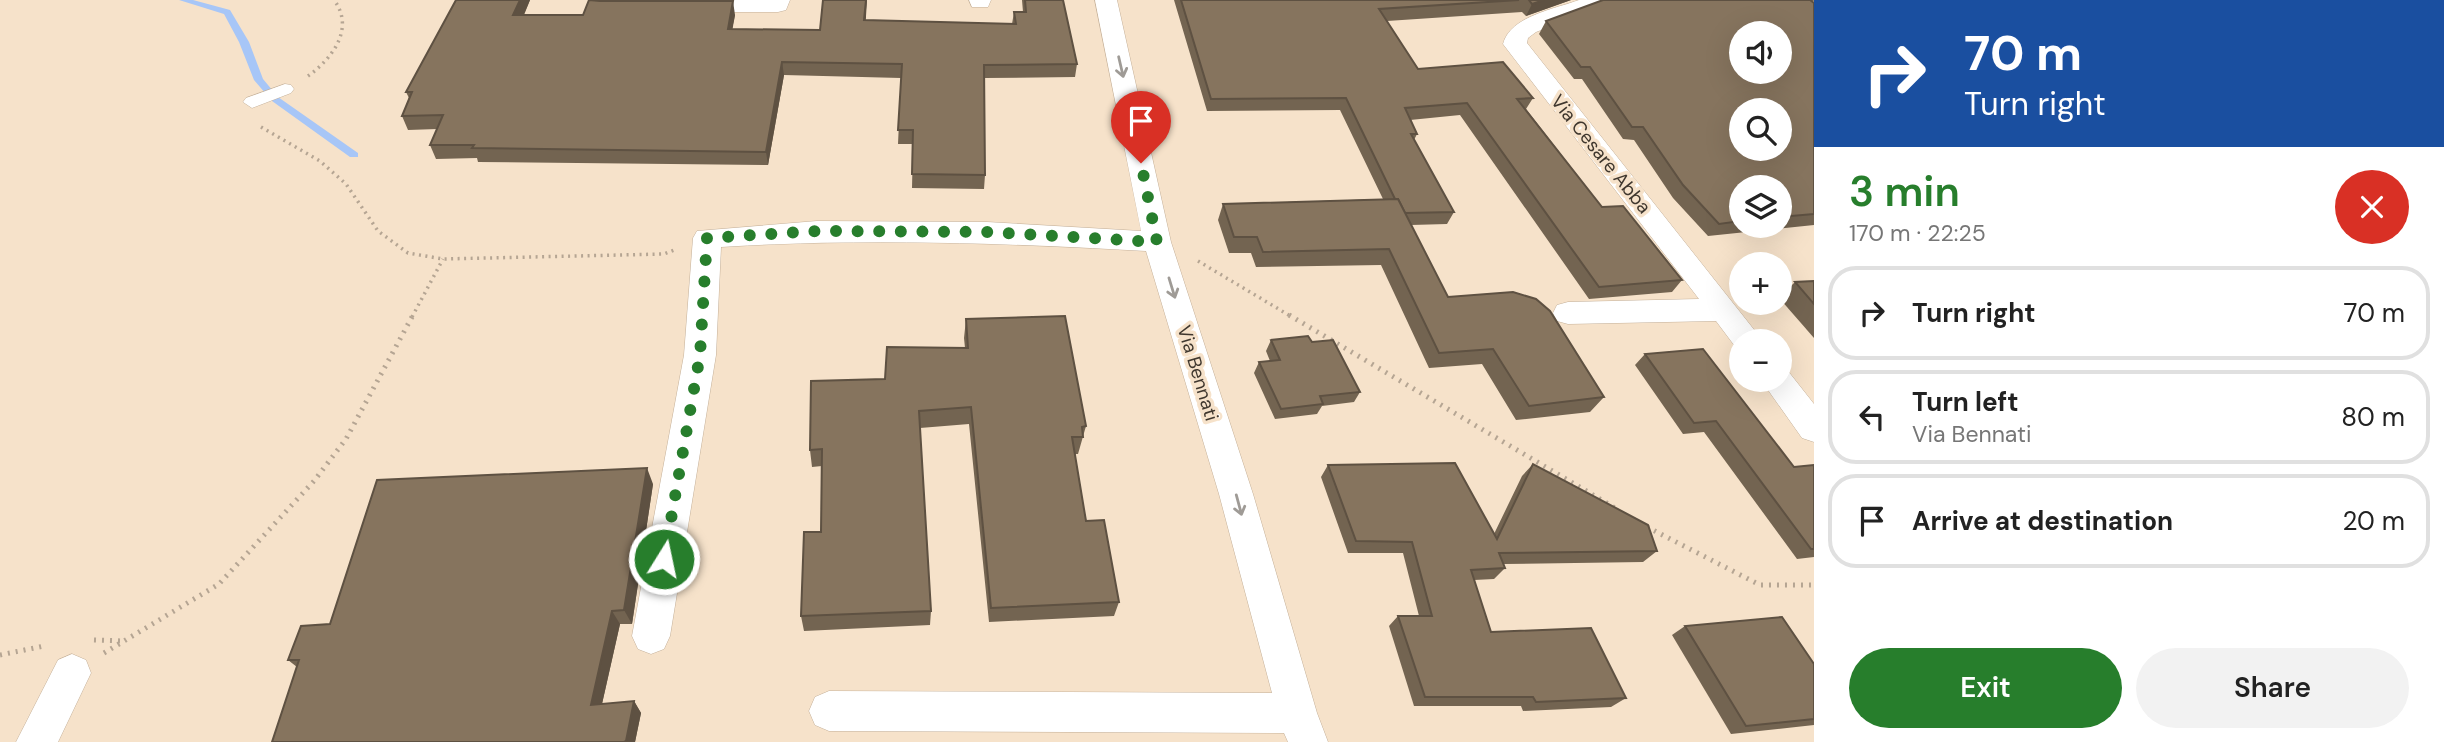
<!DOCTYPE html>
<html lang="en">
<head>
<meta charset="utf-8">
<style>
	:root { --surface:#fff; --page:#f2f2f2; --text:#222; --muted:#767676; --line:#e0e0e0; --accent:#277e2c }
	body { margin:0; font-family:"DM Sans",sans-serif; background:var(--page); color:var(--text); height:100vh; display:flex; flex-direction:column; font-size:26px; white-space:nowrap }
	* { box-sizing:border-box; margin:0 }
	p { font-size:23px; color:var(--muted) }
	.icon { flex:none; width:38px; height:38px; fill:none; stroke:currentColor; stroke-width:2; stroke-linecap:round; stroke-linejoin:round }
	.map { position:relative; flex:1; overflow:hidden }
	.side { display:flex; flex-direction:column; background:var(--surface); width:630px }
	.side>* { flex:none }
	.guide { background:#1a4fa0; color:#fff; overflow:hidden }
	.buttons { position:absolute; left:1729px; top:21px; display:grid; gap:14px }
	.buttons a { display:grid; place-items:center; width:63px; height:63px; border-radius:50%; background:var(--surface); box-shadow:0 7px 28px #0002; font-size:35px }
	.pin { position:absolute; display:grid; place-items:center; width:60px; height:60px; color:#fff; margin:-72px -30px; border-radius:50% 50% 50% 0; rotate:-45deg; box-shadow:0 0 7px #0007 }
	.pin .icon { rotate:45deg }
	.me { position:absolute; width:77px; margin:-38px; rotate:10deg; stroke-linejoin:round; filter:drop-shadow(0 0 5px #0008) }
	.turn { display:flex; align-items:center; gap:24px; height:147px; padding:0 35px; font-size:32px }
	.turn .icon { width:91px; height:91px; stroke-width:2.5 }
	.turn b { display:block; font-size:49px; line-height:60px }
	.round { display:grid; place-items:center; flex:none; width:74px; height:74px; border-radius:37px; background:var(--page) }
	.headline { display:flex; align-items:center; justify-content:space-between; height:119px; padding:0 35px }
	h1 { font-size:42px; font-weight:600; line-height:52px; color:var(--accent) }
	.cta { display:flex; gap:14px; margin-top:auto; padding:14px 35px }
	.cta a { flex:1; height:80px; border-radius:42px; background:var(--accent); color:#fff; font-size:28px; font-weight:600; line-height:80px; text-align:center }
	.cta a+a { background:var(--page); color:var(--text) }
	ul { padding:0; list-style:none }
	li { display:flex; align-items:center; gap:21px; height:94px; margin:0 14px 10px; padding:0 21px; border:4px solid var(--line); border-radius:28px }
	li div { flex:1 }
	li b { display:block; font-size:26px }
	li em { font-style:normal }
	main { display:flex; flex:1; min-height:0 }
	.map>svg:first-child { display:block }
	.lines { fill:none; stroke-linecap:round; stroke-linejoin:round }
	.stream { fill:#a7c6f7; fill-rule:evenodd }
	.pedestrian-casing { stroke:#c4b099; stroke-width:1 }
	.minor-casing { stroke:#c4b099; stroke-width:1 }
	.path-far1 { stroke:#b5a593; stroke-width:3.5; stroke-dasharray:2 4.5; stroke-linecap:butt }
	.path { stroke:#b5a593; stroke-width:5; stroke-dasharray:2 6; stroke-linecap:butt }
	.pedestrian { fill:#fff; fill-rule:evenodd }
	.minor { fill:#fff; fill-rule:evenodd }
	.wall { fill:#736451; fill-rule:evenodd }
	.shaded-wall { fill:#5e5142 }
	.building { fill:#86745e; stroke:#5e5142; stroke-width:2; fill-rule:evenodd }
	.oneway { stroke:#9f9b96 }
	.route { stroke:#277e2c; stroke-width:12; stroke-dasharray:0 21.6 }
	.labels { text-anchor:middle; dominant-baseline:central; stroke-width:7; stroke-linejoin:round; paint-order:stroke }
	.street-label { font-size:19px; fill:#3f372e; stroke:#f6e2ca }
</style>
</head>
<body>
<main>
<div class="map">
<svg width="1814" height="742" viewBox="0 0 1814 742">
	<rect width="100%" height="100%" fill="#f6e2ca"/>
	<g class="lines">
		<!-- stream -->
		<path class="stream" d="M 179,0 L 193,0 L 230,10 L 249,42 L 263,79 L 278,97 L 358,153 L 358,157 L 350,157 L 272,101 L 254,80 L 239,42 L 224,14 Z"/>
		<!-- pedestrian casing -->
		<g class="pedestrian-casing">
			<path id="pedestrian" d="M 285,84 L 291,85 L 294,89 L 291,93 L 252,108 L 243,102 L 246,98 Z"/>
		</g>
		<!-- minor casing -->
		<g class="minor-casing">
			<g id="minor">
				<path d="M 686,0 L 790,0 L 786,10 L 778,12 L 693,12 L 685,10 L 682,5 Z"/>
				<path d="M 969,0 L 991,0 L 988,7 L 972,7 Z"/>
				<path d="M 1095,0 L 1117,0 L 1171,242 L 1253,494 L 1317,713 L 1328,742 L 1288,742 L 1284,733 L 829,731 L 815,725 L 809,711 L 815,697 L 829,691 L 1272,693 L 1219,494 L 1146,251 C 1003,243 863,238 721,247 L 716,355 L 670,636 L 664,649 L 651,654 L 638,649 L 632,636 L 684,355 L 693,238 L 697,231 L 817,221 L 987,222 L 1141,231 Z"/>
				<path d="M 1579,0 L 1610,0 L 1607,5 L 1536,32 L 1528,38 L 1527,43 L 1763,341 L 1741,341 L 1741,351 L 1737,349 L 1716,321 L 1568,324 L 1557,321 L 1553,313 L 1557,305 L 1568,302 L 1699,299 L 1503,44 C 1510,16 1555,9 1579,0 Z"/>
				<path d="M 1780,368 L 1788,371 L 1814,404 L 1814,442 L 1802,438 L 1761,380 L 1780,380 Z"/>
				<path d="M 72,654 L 86,660 L 91,673 L 58,742 L 16,742 L 58,660 Z"/>
			</g>
		</g>
		<!-- path-far1 -->
		<g class="path-far1">
			<path d="M 308,76 C 333,58 355,28 334,0"/>
			<path d="M 261,127 L 320,161 L 346,184 L 378,231 L 408,253 L 443,259 L 664,254 L 674,250"/>
			<path d="M 1198,261 L 1292,317"/>
			<path d="M 412,317 L 443,259"/>
		</g>
		<!-- path -->
		<g class="path">
			<path d="M 1289,315 L 1615,508"/>
			<path d="M 1647,527 L 1760,585 L 1814,585"/>
			<path d="M 94,640 L 123,641"/>
			<path d="M 104,653 L 219,584 L 314,481 L 346,439 L 413,315"/>
			<path d="M 0,655 L 44,646"/>
		</g>
		<!-- pedestrian -->
		<use href="#pedestrian" class="pedestrian"/>
		<!-- minor -->
		<use href="#minor" class="minor"/>
	</g>
	<!-- wall -->
	<g class="wall">
		<path d="M 456,0 L 530,0 L 524,15 L 583,15 L 600,1 L 735,15 L 732,29 L 820,30 L 866,20 L 1012,24 L 1014,12 L 1023,12 L 1022,0 L 1063,0 L 1077,64 L 1075,77 L 984,78 L 985,175 L 984,189 L 912,188 L 913,144 L 898,144 L 901,78 L 784,75 L 768,165 L 478,162 L 477,158 L 436,159 L 430,145 L 437,129 L 408,130 L 402,116 L 409,98 L 406,92 Z"/>
		<path d="M 1174,0 L 1571,0 L 1526,16 L 1522,12 L 1387,21 L 1418,69 L 1533,98 L 1526,109 L 1602,207 L 1682,280 L 1672,292 L 1589,299 L 1460,115 L 1410,120 L 1417,134 L 1414,140 L 1454,212 L 1447,224 L 1411,225 L 1448,297 L 1604,397 L 1590,412 L 1516,420 L 1482,364 L 1429,368 L 1381,265 L 1256,267 L 1251,253 L 1229,253 L 1218,220 L 1223,204 L 1383,199 L 1340,110 L 1207,111 Z"/>
		<path d="M 1603,0 L 1814,0 L 1813,2 L 1814,3 L 1814,225 L 1708,236 L 1673,198 L 1634,140 L 1623,139 L 1582,79 L 1574,79 L 1539,34 L 1546,21 ZM 1741,187 L 1780,187 L 1780,226 L 1741,226 Z"/>
		<path d="M 1814,281 L 1814,338 L 1780,299 L 1780,297 L 1795,282 Z"/>
		<path d="M 966,319 L 1086,426 L 1078,454 L 1075,454 L 1086,521 L 1119,602 L 1114,616 L 989,622 L 969,424 L 920,428 L 931,611 L 930,625 L 804,631 L 801,616 L 821,532 L 822,466 L 812,467 L 810,450 L 885,379 L 965,348 L 964,338 Z"/>
		<path d="M 1271,340 L 1312,342 L 1360,392 L 1354,402 L 1322,406 L 1317,414 L 1275,419 L 1254,373 L 1259,362 L 1270,361 L 1266,351 Z"/>
		<path d="M 1645,354 L 1794,467 L 1814,465 L 1814,557 L 1797,559 L 1704,432 L 1683,434 L 1635,365 Z"/>
		<path d="M 1533,464 L 1657,551 L 1643,562 L 1504,564 L 1505,568 L 1494,579 L 1474,580 L 1491,632 L 1626,698 L 1611,707 L 1523,711 L 1521,706 L 1414,706 L 1389,626 L 1398,616 L 1419,616 L 1403,553 L 1348,553 L 1321,477 L 1328,465 L 1494,534 L 1522,476 Z"/>
		<path d="M 653,484 L 632,624 L 620,624 L 602,704 L 634,701 L 641,713 L 635,742 L 272,742 L 297,667 L 288,660 L 330,624 Z"/>
		<path d="M 1685,626 L 1814,664 L 1814,725 L 1731,734 L 1672,635 Z"/>
	</g>
	<!-- shaded-wall -->
	<g class="shaded-wall">
		<path d="M 520,0 L 530,0 L 518,28 L 513,15 Z"/>
		<path d="M 866,0 L 867,0 L 865,33 L 864,20 Z"/>
		<path d="M 1544,0 L 1571,0 L 1526,16 L 1532,4 Z"/>
		<path d="M 733,1 L 735,15 L 730,43 L 728,29 Z"/>
		<path d="M 782,62 L 784,75 L 768,165 L 766,152 Z"/>
		<path d="M 647,468 L 653,484 L 632,624 L 624,610 Z"/>
		<path d="M 612,611 L 620,624 L 599,717 L 591,705 Z"/>
		<path d="M 634,701 L 641,713 L 635,742 L 624,742 Z"/>
	</g>
	<!-- building -->
	<g class="building">
		<path d="M 456,0 L 520,0 L 513,15 L 583,15 L 589,0 L 600,1 L 733,1 L 728,29 L 820,30 L 823,0 L 866,0 L 864,20 L 1016,24 L 1014,12 L 1026,12 L 1025,0 L 1063,0 L 1077,64 L 984,65 L 985,175 L 912,174 L 913,130 L 898,130 L 902,64 L 782,62 L 766,152 L 472,148 L 474,145 L 430,145 L 443,115 L 402,116 L 412,92 L 406,92 Z"/>
		<path d="M 1181,0 L 1519,0 L 1379,9 L 1418,69 L 1503,62 L 1533,98 L 1517,99 L 1602,207 L 1623,206 L 1682,280 L 1599,287 L 1467,103 L 1405,108 L 1417,134 L 1411,134 L 1454,212 L 1405,213 L 1398,199 L 1395,199 L 1346,98 L 1211,99 Z"/>
		<path d="M 1529,0 L 1544,0 L 1532,4 Z"/>
		<path d="M 1603,0 L 1810,0 L 1814,3 L 1814,214 L 1780,217 L 1780,187 L 1741,187 L 1741,221 L 1719,224 L 1683,185 L 1643,127 L 1632,127 L 1590,67 L 1581,67 L 1546,21 ZM 1741,33 L 1780,33 L 1780,72 L 1741,72 ZM 1741,110 L 1780,110 L 1780,149 L 1741,149 Z"/>
		<path d="M 1398,199 L 1448,297 L 1513,292 L 1536,299 L 1550,311 L 1604,397 L 1529,406 L 1493,349 L 1439,353 L 1389,249 L 1263,252 L 1257,237 L 1234,237 L 1223,204 Z"/>
		<path d="M 1814,281 L 1814,304 L 1795,282 Z"/>
		<path d="M 1065,316 L 1086,426 L 1082,427 L 1083,437 L 1072,437 L 1086,521 L 1104,520 L 1119,602 L 991,608 L 971,407 L 919,411 L 931,611 L 801,616 L 804,532 L 821,532 L 822,449 L 810,450 L 811,381 L 885,379 L 887,347 L 968,348 L 966,319 Z"/>
		<path d="M 1308,336 L 1312,342 L 1333,340 L 1360,392 L 1320,396 L 1323,404 L 1281,409 L 1259,362 L 1280,360 L 1271,340 Z"/>
		<path d="M 1703,349 L 1794,467 L 1814,465 L 1814,549 L 1811,549 L 1716,421 L 1694,423 L 1645,354 Z"/>
		<path d="M 1455,463 L 1497,539 L 1533,464 L 1648,525 L 1657,551 L 1499,553 L 1505,568 L 1471,570 L 1491,632 L 1591,628 L 1626,698 L 1536,702 L 1533,697 L 1425,697 L 1398,616 L 1432,616 L 1412,542 L 1356,541 L 1328,465 Z"/>
		<path d="M 647,468 L 624,610 L 612,611 L 591,705 L 634,701 L 626,741 L 624,742 L 272,742 L 299,660 L 288,660 L 301,626 L 330,624 L 377,480 Z"/>
		<path d="M 1782,617 L 1814,664 L 1814,719 L 1746,726 L 1685,626 Z"/>
	</g>
	<!-- one-way arrows -->
	<defs><path id="oneway-shaft" d="M-6 0H5M1.5-3L5.5 0L1.5 3" fill="none" stroke-width="1.6" stroke-linecap="round" stroke-linejoin="round" transform="scale(1.75)"/></defs>
	<g class="oneway">
		<use href="#oneway-shaft" transform="translate(1121 67) rotate(77)"/>
		<use href="#oneway-shaft" transform="translate(1172 288) rotate(73)"/>
		<use href="#oneway-shaft" transform="translate(1239 505) rotate(75)"/>
	</g>
	<g class="lines">
		<!-- route -->
		<path class="route" d="M 664,559 L 700,355 L 707,238 L 817,231 L 987,232 L 1157,242 L 1141,163"/>
	</g>
	<g class="labels">
		<!-- street labels -->
		<g class="street-label">
			<text transform="translate(1601 154) rotate(51)">Via Cesare Abba</text>
			<text transform="translate(1198 373) rotate(73)">Via Bennati</text>
		</g>
	</g>
</svg>
<div class="buttons">
<a><svg class="icon" aria-label="sound" viewBox="0 0 24 24"><path d="M4 9h4l5-4v14l-5-4H4zM17 9q2 3 0 6"/></svg></a>
<a><svg class="icon" aria-label="search" viewBox="0 0 24 24"><circle cx="10" cy="10" r="6"/><path d="M15 15l6 6"/></svg></a>
<a><svg class="icon" aria-label="layers" viewBox="0 0 24 24"><path d="M12 4l9 5-9 5-9-5zM3 14l9 5 9-5"/></svg></a>
<a>+</a>
<a>−</a>
</div>
<div class="pin" style="left:1141px;top:163px;background:#d93025"><svg class="icon" aria-label="arrive" viewBox="0 0 24 24"><path d="M6 21V4h12l-3 4 3 4H6"/></svg></div>
<svg class="me" style="left:664px;top:559px" viewBox="-20 -20 40 40"><circle r="17" fill="#277e2c" stroke="#fff" stroke-width="3"/><path d="M0-11L8 9 0 5-8 9z" fill="#fff"/></svg>
</div>
<section class="side">
<div class="guide">
<div class="turn"><svg class="icon" aria-label="right" viewBox="0 0 24 24"><path d="M7 20v-9h11M14 6l5 5-5 5"/></svg><div><b>70 m</b>Turn right</div></div>
</div>
<div class="headline"><div><h1>3 min</h1><p>170 m · 22:25</p></div><a class="round" style="background:#d93025;color:#fff"><svg class="icon" aria-label="close" viewBox="0 0 24 24"><path d="M6 6l12 12M18 6L6 18"/></svg></a></div>
<ul>
<li><svg class="icon" aria-label="right" viewBox="0 0 24 24"><path d="M7 20v-9h11M14 6l5 5-5 5"/></svg><div><b>Turn right</b></div><em>70 m</em></li>
<li><svg class="icon" aria-label="left" viewBox="0 0 24 24"><path d="M17 20v-9H6M10 6l-5 5 5 5"/></svg><div><b>Turn left</b><p>Via Bennati</p></div><em>80 m</em></li>
<li><svg class="icon" aria-label="arrive" viewBox="0 0 24 24"><path d="M6 21V4h12l-3 4 3 4H6"/></svg><div><b>Arrive at destination</b></div><em>20 m</em></li>
</ul>
<div class="cta"><a>Exit</a><a>Share</a></div>
</section>
</main>
</body>
</html>
